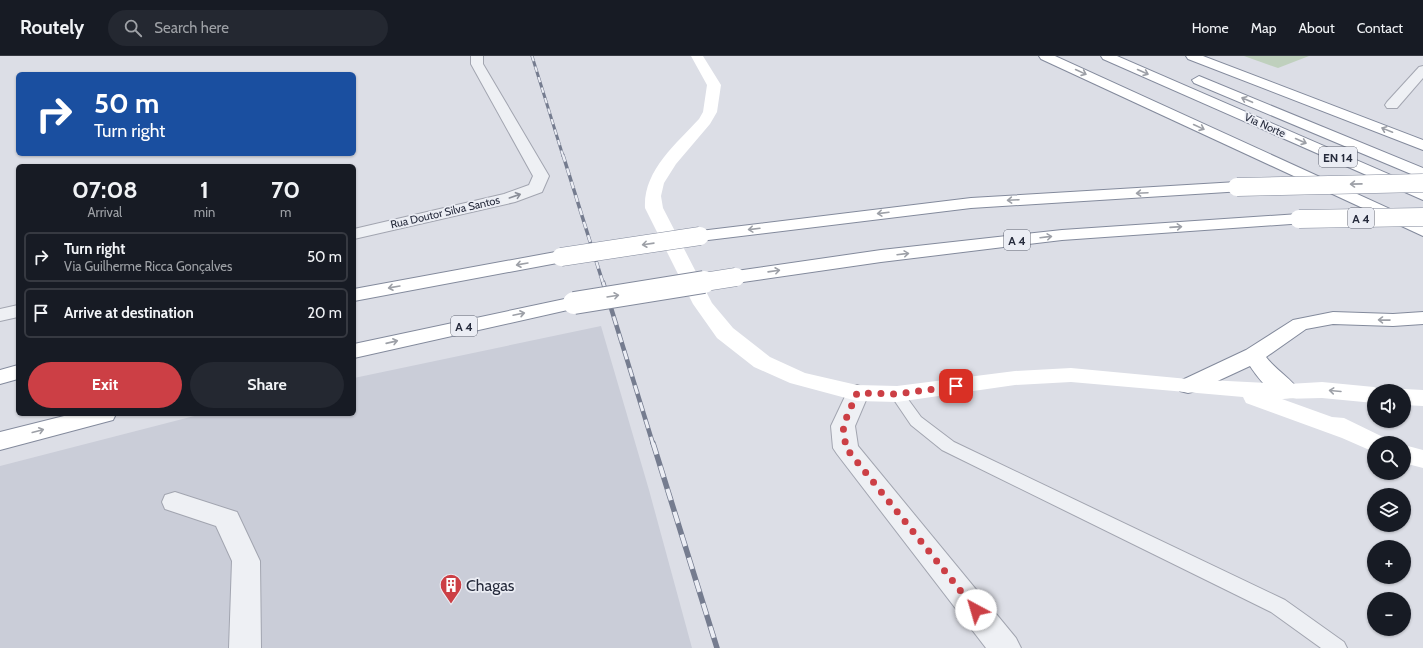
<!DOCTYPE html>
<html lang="en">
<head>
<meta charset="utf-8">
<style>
	:root { --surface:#171b24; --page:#242831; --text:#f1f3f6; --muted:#9ea1a6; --line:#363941; --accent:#cc3f45 }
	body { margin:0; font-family:Cabin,sans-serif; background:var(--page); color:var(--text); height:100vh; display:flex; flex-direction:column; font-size:15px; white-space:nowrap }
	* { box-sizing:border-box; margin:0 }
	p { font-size:13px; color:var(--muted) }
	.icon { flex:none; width:22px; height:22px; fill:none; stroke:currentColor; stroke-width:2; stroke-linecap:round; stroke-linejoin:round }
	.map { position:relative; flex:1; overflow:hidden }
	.panel { position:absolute; left:16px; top:108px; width:340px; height:252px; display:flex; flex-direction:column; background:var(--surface); border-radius:6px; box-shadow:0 1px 3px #0004 }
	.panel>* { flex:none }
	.top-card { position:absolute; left:16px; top:16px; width:340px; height:84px; border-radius:6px; box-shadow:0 1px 3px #0004; background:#1a4fa0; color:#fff; overflow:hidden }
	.buttons { position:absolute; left:1367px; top:328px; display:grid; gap:8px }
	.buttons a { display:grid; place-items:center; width:44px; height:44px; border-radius:50%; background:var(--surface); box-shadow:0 1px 3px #0004; font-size:20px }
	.pin { position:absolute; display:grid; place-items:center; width:34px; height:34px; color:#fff; margin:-17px; border-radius:8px; box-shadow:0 2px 6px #0006 }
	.me { position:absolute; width:44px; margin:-22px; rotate:321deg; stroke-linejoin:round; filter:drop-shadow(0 0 3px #0008) }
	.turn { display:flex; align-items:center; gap:14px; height:84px; padding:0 12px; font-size:18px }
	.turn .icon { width:52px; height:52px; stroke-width:2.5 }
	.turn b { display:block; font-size:28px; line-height:34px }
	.eta { display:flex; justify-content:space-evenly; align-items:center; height:68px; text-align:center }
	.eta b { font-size:24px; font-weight:700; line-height:28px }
	.primary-button { display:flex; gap:8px; margin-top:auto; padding:8px 12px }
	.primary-button a { flex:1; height:46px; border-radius:24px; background:var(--accent); color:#fff; font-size:16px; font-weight:700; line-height:46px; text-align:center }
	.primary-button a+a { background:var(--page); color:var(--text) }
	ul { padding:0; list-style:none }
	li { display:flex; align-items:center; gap:12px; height:50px; margin:0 8px 6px; padding:0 4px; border:2px solid var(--line); border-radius:6px }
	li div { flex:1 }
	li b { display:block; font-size:15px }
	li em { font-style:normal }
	header { display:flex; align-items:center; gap:24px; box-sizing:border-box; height:56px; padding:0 20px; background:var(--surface); border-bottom:1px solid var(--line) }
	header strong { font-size:19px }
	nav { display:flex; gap:22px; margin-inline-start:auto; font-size:14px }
	.search { width:280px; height:36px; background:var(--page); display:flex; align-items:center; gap:10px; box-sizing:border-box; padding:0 14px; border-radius:22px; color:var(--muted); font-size:15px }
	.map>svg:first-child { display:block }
	.built { fill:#cacdd8 }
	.green { fill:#bfd0bd }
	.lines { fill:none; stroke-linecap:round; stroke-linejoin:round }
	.lane-casing { stroke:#a2a5b0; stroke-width:2 }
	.street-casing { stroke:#a2a5b0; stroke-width:2 }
	.highway-casing { stroke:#838a9c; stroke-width:2 }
	.lane { fill:#eef0f4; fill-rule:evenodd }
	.street { fill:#eef0f4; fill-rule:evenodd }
	.secondary { fill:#fff; fill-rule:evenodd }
	.highway { fill:#fff; fill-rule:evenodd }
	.rail-far3-casing { stroke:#757c8f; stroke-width:3 }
	.rail-far2-casing { stroke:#757c8f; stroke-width:3.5 }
	.rail-far1-casing { stroke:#757c8f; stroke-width:4.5 }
	.rail-casing { stroke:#757c8f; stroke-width:5.5 }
	.rail-far3 { stroke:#ebedf4; stroke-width:2; stroke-dasharray:5.5; stroke-linecap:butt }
	.rail-far2 { stroke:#ebedf4; stroke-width:2.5; stroke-dasharray:7; stroke-linecap:butt }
	.rail-far1 { stroke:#ebedf4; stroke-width:3; stroke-dasharray:9; stroke-linecap:butt }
	.rail { stroke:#ebedf4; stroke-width:4; stroke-dasharray:12; stroke-linecap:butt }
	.highway-bridge-far1-casing { stroke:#838a9c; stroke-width:19; stroke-linecap:butt }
	.highway-bridge-casing { stroke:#838a9c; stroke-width:24; stroke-linecap:butt }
	.highway-bridge-far1 { stroke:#fff; stroke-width:18 }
	.highway-bridge { stroke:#fff; stroke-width:22 }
	.oneway { stroke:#9da0a7 }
	.oneway2 { stroke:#8a8e98 }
	.route { stroke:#cc3f45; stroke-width:7; stroke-dasharray:0 12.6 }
	.labels { text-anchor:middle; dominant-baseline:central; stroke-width:3.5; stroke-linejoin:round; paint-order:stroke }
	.far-street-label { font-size:11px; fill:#262b3c; stroke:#ebedf4 }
	.shield { fill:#ebedf4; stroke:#616573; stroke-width:1 }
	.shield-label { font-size:12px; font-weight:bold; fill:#262b3c }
	.near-poi-label { font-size:16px; fill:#262b3c; stroke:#ebedf4; text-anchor:start }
</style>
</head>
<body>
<header>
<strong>Routely</strong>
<div class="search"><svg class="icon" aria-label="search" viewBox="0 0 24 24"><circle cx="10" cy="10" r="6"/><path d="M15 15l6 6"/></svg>Search here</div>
<nav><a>Home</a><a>Map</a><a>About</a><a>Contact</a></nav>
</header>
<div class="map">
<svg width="1423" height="592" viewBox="0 0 1423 592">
	<rect width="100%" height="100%" fill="#dcdee6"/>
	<!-- built -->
	<path class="built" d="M 601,270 L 649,434 L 692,592 L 0,592 L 0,410 L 202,358 L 354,358 L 354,322 Z"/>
	<!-- green -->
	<path class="green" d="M 1244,0 L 1309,0 L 1278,12 Z"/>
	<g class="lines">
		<!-- lane casing -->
		<g class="lane-casing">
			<path id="lane" d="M 897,333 L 902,335 L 921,361 L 954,386 L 1285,544 L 1344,586 L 1347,592 L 1321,592 L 1271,556 L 942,394 L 911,369 L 890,338 L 892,335 Z"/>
		</g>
		<!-- street casing -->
		<g class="street-casing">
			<g id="street">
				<path d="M 471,0 L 483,0 L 483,8 L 549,120 L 542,136 L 515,146 L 354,183 L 354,173 L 504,138 L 529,129 L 533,120 L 471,8 Z"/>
				<path d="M 1423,10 L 1423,22 L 1397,52 L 1387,52 L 1385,49 L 1387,46 L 1419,11 Z"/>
				<path d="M 18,249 L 18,261 L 0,265 L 0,253 Z"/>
				<path d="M 857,329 L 865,332 L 869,337 L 855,370 L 858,390 L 1016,582 L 1021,592 L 986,592 L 837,398 L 833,392 L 831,370 L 849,332 Z"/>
				<path d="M 175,436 L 237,456 L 260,505 L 261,592 L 229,592 L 232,505 L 216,470 L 165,453 L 162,446 L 165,439 Z"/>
			</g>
		</g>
		<!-- highway casing -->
		<g class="highway-casing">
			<g id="highway">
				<path d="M 1039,0 L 1055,0 L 1423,168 L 1423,180 L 1041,3 Z"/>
				<path d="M 1101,0 L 1117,0 L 1423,133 L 1423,144 L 1103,3 Z"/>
				<path d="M 1186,0 L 1203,0 L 1423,84 L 1423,94 L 1188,3 Z"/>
				<path d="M 1199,20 L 1423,112 L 1423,123 L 1194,27 L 1192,24 Z"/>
				<path d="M 1237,126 L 1243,127 L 1245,131 L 1243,135 L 971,152 L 700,185 L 694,184 L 691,180 L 694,176 L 700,175 L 971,142 Z"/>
				<path d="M 1299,158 L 1305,159 L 1308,163 L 1305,167 L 1062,184 L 881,206 L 736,227 L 729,225 L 726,221 L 729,217 L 736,215 L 881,194 L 1062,174 Z"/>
				<path d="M 561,195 L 568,197 L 570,201 L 568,205 L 354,245 L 354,233 Z"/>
				<path d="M 574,241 L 581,243 L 584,247 L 581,251 L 354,302 L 354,288 Z"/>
				<path d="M 1333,256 L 1393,258 L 1423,256 L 1423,268 L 1393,270 L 1333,268 L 1306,273 L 1266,301 C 1276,314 1291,322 1300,336 L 1296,341 C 1277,347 1260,325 1250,310 L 1196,335 L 1188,337 L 1180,335 L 1176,330 L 1180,325 L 1246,294 L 1293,264 Z"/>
				<path d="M 18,309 L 18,323 L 0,328 L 0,314 Z"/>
				<path d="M 72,358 L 116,358 L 113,364 L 0,394 L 0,376 Z"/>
			</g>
		</g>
		<!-- lane -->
		<use href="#lane" class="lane"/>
		<!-- street -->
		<use href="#street" class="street"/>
		<!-- secondary -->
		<g class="secondary">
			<path d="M 691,0 L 703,0 L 721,29 L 717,56 L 710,68 L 676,108 L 664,127 L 661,140 L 663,152 L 712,247 L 733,272 L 770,301 L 805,317 L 857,329 L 897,330 L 1015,315 L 1071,312 L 1188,323 L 1288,328 L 1322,326 L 1374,331 L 1383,335 L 1374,335 L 1374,347 L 1322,342 L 1282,343 L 1332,361 L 1344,362 L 1383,381 L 1387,387 L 1374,387 L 1374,396 L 1342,382 L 1246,347 L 1243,341 L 1071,326 L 1015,329 L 897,346 L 857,345 L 790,327 L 754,311 L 717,282 L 693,248 L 645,152 C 643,115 676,88 699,63 L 703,56 L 707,29 Z"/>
			<path d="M 1404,333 L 1423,334 L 1423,350 L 1404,349 L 1404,335 L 1398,335 Z"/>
			<path d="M 1404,389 L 1423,394 L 1423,412 L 1404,407 Z"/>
		</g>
		<!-- highway -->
		<use href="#highway" class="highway"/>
		<!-- rail-far3 casing -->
		<g class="rail-far3-casing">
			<path id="rail-far3" d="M 532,0 L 563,100"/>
		</g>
		<!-- rail-far2 casing -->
		<g class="rail-far2-casing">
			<path id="rail-far2" d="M 563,99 L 603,227"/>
		</g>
		<!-- rail-far1 casing -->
		<g class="rail-far1-casing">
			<path id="rail-far1" d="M 603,226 L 653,388"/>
		</g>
		<!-- rail casing -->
		<g class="rail-casing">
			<path id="rail" d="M 653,387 L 717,592"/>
		</g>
		<!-- rail-far3 -->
		<use href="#rail-far3" class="rail-far3"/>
		<!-- rail-far2 -->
		<use href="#rail-far2" class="rail-far2"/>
		<!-- rail-far1 -->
		<use href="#rail-far1" class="rail-far1"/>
		<!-- rail -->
		<use href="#rail" class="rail"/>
		<!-- highway-bridge-far1 casing -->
		<g class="highway-bridge-far1-casing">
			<g id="highway-bridge-far1">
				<path d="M 1237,131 L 1423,127"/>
				<path d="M 1299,163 L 1423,161"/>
				<path d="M 561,201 L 700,180"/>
				<path d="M 698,227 L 736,221"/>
			</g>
		</g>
		<!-- highway-bridge casing -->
		<g class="highway-bridge-casing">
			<path id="highway-bridge" d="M 574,247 L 704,226"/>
		</g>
		<!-- highway-bridge-far1 -->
		<use href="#highway-bridge-far1" class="highway-bridge-far1"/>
		<!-- highway-bridge -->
		<use href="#highway-bridge" class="highway-bridge"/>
	</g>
	<!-- one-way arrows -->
	<defs><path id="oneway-shaft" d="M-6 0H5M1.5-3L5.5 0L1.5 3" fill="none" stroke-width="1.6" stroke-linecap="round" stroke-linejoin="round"/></defs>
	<g class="oneway">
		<use href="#oneway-shaft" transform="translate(1081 16) rotate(25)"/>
		<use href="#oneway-shaft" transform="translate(1143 16) rotate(24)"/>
		<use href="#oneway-shaft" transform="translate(1247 44) rotate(-157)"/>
		<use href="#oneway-shaft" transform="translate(1199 71) rotate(25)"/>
		<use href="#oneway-shaft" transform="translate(1387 74) rotate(-158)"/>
		<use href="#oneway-shaft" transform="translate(1301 85) rotate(24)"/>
		<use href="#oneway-shaft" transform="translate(1356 128) rotate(179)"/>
		<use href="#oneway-shaft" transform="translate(1142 137) rotate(177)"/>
		<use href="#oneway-shaft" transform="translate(1013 144) rotate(177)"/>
		<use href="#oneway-shaft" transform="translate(883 157) rotate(173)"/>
		<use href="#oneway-shaft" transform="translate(1176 171) rotate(-4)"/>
		<use href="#oneway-shaft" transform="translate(754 173) rotate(173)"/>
		<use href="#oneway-shaft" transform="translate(1046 181) rotate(-7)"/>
		<use href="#oneway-shaft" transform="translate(648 188) rotate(172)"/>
		<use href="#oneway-shaft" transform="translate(903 198) rotate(-7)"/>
		<use href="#oneway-shaft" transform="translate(522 208) rotate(170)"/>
		<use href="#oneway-shaft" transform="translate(774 215) rotate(-8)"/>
		<use href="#oneway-shaft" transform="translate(394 231) rotate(170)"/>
		<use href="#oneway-shaft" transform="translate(613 240) rotate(-9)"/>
		<use href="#oneway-shaft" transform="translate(519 258) rotate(-12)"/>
		<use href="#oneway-shaft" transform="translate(1384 264) rotate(-179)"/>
		<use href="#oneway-shaft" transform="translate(392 286) rotate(-13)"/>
		<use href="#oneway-shaft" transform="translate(1335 335) rotate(-175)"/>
		<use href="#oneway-shaft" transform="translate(38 375) rotate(-15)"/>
	</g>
	<use class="oneway2" href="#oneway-shaft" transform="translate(515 140) rotate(-19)"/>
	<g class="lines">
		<!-- route -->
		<path class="route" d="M 956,330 L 897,338 L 857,337 L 843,370 L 846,392 L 976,554"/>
	</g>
	<!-- icons -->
	<defs>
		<g id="building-pin" transform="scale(1.15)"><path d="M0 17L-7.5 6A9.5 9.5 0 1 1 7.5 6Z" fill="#cc3f45" stroke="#ebedf4"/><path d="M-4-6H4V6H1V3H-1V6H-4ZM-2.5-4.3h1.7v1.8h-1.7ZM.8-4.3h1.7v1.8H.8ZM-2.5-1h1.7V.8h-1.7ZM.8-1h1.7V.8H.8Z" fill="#fff"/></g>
	</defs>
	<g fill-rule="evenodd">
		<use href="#building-pin" x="451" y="529"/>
	</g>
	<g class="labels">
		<!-- far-street labels -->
		<g class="far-street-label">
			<text transform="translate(1265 69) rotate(24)">Via Norte</text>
			<text transform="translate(445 156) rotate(-13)">Rua Doutor Silva Santos</text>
		</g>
		<!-- shield labels -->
		<g class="shield">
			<rect x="1319" y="91" width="38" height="20" rx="3"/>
			<rect x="1348" y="152" width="26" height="20" rx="3"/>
			<rect x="1004" y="174" width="26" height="20" rx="3"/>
			<rect x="451" y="260" width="26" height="20" rx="3"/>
		</g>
		<g class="shield-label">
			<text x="1338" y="101">EN 14</text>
			<text x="1361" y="162">A 4</text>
			<text x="1017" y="184">A 4</text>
			<text x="464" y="270">A 4</text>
		</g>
		<!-- near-poi labels -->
		<g class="near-poi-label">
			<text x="466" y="529">Chagas</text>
		</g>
	</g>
</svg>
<div class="buttons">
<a><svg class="icon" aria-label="sound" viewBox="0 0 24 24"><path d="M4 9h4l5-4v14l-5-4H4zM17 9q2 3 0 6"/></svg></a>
<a><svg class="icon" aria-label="search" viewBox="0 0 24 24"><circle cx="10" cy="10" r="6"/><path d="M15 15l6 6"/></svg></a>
<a><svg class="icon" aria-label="layers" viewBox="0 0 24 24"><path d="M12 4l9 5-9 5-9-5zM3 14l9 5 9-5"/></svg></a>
<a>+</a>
<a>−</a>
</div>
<div class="pin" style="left:956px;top:330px;background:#d93025"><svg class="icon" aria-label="arrive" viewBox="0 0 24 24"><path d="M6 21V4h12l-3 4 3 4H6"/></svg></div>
<svg class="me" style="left:976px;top:554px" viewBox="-20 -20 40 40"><circle r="19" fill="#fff"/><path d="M0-13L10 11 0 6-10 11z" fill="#cc3f45"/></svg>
<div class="top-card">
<div class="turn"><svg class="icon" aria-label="right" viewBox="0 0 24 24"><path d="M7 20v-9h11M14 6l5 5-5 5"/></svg><div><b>50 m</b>Turn right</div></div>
</div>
<section class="panel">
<div class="eta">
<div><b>07:08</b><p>Arrival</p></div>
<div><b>1</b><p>min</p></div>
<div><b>70</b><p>m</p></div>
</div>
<ul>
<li><svg class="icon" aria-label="right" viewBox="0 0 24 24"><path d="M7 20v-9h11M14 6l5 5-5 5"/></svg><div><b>Turn right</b><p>Via Guilherme Ricca Gonçalves</p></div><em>50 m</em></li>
<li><svg class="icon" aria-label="arrive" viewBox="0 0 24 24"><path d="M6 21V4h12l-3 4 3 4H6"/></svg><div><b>Arrive at destination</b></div><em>20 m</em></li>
</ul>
<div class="primary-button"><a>Exit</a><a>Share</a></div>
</section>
</div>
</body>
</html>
